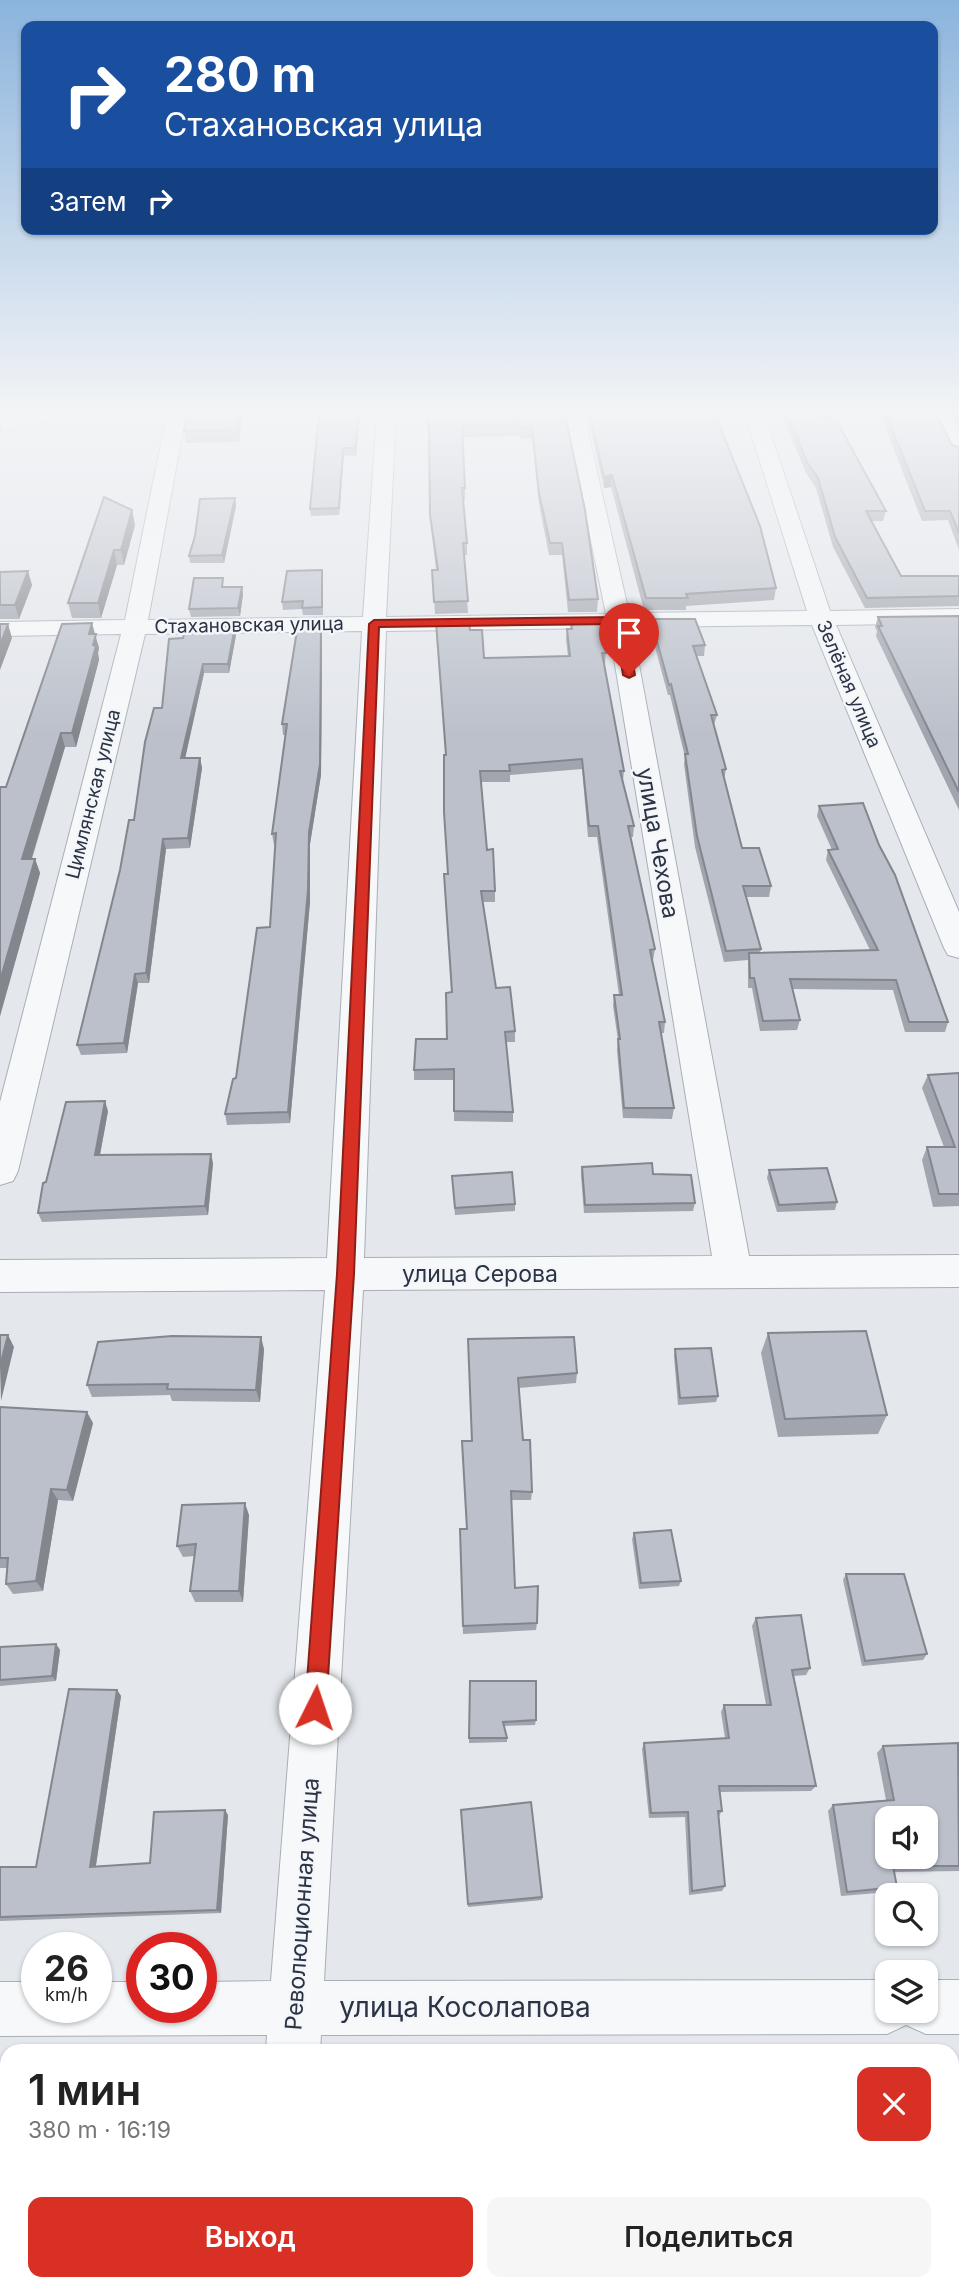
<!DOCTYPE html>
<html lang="ru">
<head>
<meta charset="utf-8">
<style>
	:root { --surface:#fff; --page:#f6f6f6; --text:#222; --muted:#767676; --accent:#d93025 }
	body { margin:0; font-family:Inter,sans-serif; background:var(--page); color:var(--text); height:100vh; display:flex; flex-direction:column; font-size:26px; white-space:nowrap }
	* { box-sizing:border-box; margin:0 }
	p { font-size:23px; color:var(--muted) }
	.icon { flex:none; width:38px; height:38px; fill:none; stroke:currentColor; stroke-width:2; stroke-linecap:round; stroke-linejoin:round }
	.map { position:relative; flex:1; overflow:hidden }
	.panel { position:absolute; left:0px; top:2044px; width:959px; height:247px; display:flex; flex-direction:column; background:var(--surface); border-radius:21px 21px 0 0; box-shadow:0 2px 5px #0004 }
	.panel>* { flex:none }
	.top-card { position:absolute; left:21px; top:21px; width:917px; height:214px; border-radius:14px; box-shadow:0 2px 5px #0004; background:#1a4fa0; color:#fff; overflow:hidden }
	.fabs { position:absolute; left:875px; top:1806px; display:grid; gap:14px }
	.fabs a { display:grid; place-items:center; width:63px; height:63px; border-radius:14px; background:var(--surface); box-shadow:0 2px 5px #0004; font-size:35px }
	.speed { position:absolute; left:21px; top:1932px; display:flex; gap:14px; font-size:35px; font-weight:700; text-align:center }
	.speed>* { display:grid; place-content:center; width:91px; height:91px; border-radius:50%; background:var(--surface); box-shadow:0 2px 5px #0004; line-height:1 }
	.speed small { font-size:18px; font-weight:400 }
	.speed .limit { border:10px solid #d22; background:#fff; color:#111 }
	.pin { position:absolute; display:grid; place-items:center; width:60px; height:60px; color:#fff; margin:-72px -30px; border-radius:50% 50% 50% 0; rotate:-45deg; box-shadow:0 0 7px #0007 }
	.pin .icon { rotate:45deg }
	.me { position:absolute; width:77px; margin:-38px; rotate:4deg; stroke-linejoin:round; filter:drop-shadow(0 0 5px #0008) }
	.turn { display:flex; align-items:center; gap:24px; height:147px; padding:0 28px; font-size:32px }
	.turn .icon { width:91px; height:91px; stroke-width:2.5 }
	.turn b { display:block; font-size:49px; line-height:60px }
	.then { display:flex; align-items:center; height:66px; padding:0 28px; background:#0003; gap:14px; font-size:26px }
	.round { display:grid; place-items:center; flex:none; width:74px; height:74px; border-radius:14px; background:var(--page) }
	.summary { display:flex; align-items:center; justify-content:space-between; height:119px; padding:0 28px }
	h1 { font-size:42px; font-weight:600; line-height:52px }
	.button { display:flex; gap:14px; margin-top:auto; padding:14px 28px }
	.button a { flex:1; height:80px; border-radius:14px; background:var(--accent); color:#fff; font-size:28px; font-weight:600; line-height:80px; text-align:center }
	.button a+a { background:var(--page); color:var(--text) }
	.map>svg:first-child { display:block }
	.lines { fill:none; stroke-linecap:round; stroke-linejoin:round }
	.minor-casing { stroke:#a9aeb7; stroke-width:2 }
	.minor { fill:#f7f8fa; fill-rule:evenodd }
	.wall { fill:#a1a5ae }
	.shaded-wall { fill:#83868d }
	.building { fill:#bbc0ca; stroke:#83868d; stroke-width:2; fill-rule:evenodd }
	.route { fill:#d93025; stroke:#8d1f18; stroke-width:2 }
	.labels { text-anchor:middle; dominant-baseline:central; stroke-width:5; stroke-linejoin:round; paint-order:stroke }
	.far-street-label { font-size:19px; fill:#2b3445; stroke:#f4f6f9 }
	.street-label { font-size:23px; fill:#2b3445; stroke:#f4f6f9 }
	.near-street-label { font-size:28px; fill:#2b3445; stroke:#f4f6f9 }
</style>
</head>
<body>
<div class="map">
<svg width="959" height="2290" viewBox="0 0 959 2290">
	<rect width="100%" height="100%" fill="#e4e7ec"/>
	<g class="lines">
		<!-- minor casing -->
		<g class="minor-casing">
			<g id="minor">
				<path d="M 13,414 L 60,414 L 58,418 C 48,420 7,431 1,429 L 1,421 Z"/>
				<path d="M 167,414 L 186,414 L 148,620 L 363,617 L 377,414 L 396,414 L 386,617 L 606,614 L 565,414 L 584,414 L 629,613 L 807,611 L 745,414 L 764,414 L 830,611 L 959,609 L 959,623 L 836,625 L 959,912 L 959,958 L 948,955 L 944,948 L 812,625 L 632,627 L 749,1256 L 959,1255 L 959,1287 L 363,1290 L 324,1981 L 887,1980 L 887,2011 L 926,2011 L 926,1980 L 959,1980 L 959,2034 L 926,2034 L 906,2025 L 887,2034 L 321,2035 L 320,2051 L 266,2051 L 267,2035 L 0,2036 L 0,1982 L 37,1982 L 37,2007 L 96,2007 L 96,1982 L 142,1982 L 142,2007 L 201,2007 L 201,1982 L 271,1981 L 325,1290 L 0,1292 L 0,1260 L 327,1258 L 362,631 L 145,634 L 18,1171 L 13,1181 L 0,1185 L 0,1102 L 121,634 L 0,636 L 0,622 L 125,620 ZM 609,628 L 712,1256 L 364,1258 L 386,631 Z"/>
				<path d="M 931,414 L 950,414 L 959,431 L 959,455 L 952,453 Z"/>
				<rect x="254" y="2284" width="60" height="6"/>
			</g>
		</g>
		<!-- minor -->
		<use href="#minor" class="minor"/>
	</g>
	<!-- wall -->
	<g class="wall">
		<path d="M 242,414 L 239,442 L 186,443 L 184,431 Z"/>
		<path d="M 319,414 L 360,414 L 356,456 L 344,455 L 339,515 L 311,516 L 310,509 Z"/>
		<path d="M 425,414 L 565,414 L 598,599 L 597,612 L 568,612 L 562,555 L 549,555 L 539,504 L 532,439 L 521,439 L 521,436 L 463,437 L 465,488 L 465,500 L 463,500 L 467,543 L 467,555 L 464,555 L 468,613 L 435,614 L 432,570 L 436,570 L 431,527 L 429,438 Z"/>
		<path d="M 587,414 L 715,414 L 776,588 L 774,600 L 686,606 L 686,610 L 644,610 L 611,487 L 604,488 Z"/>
		<path d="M 782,414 L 820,414 L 886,511 L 883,521 L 871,521 L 901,576 L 959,576 L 959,606 L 865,608 L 833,547 L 816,488 L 805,471 Z"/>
		<path d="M 880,414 L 936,414 L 952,445 L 959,447 L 959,550 L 948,520 L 922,521 Z"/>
		<path d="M 952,414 L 959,414 L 959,427 Z"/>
		<path d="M 235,498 L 236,506 L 224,563 L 190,563 L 189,556 Z"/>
		<path d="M 135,525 L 124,565 L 117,565 L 101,618 L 72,618 L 68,603 Z"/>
		<path d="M 0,572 L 32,585 L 19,619 L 0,619 Z"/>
		<path d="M 323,578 L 323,615 L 303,615 L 302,609 L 283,610 L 282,602 Z"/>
		<path d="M 224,587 L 242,587 L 243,594 L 240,616 L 191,617 L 189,609 Z"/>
		<path d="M 959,616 L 959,810 L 876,636 L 877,631 L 875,627 L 878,617 Z"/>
		<path d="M 651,619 L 705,645 L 704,656 L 696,656 L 717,715 L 714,725 L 726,769 L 724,780 L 742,848 L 771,886 L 769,897 L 746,897 L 761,949 L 760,953 L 870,950 L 826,860 L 828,850 L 832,850 L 817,816 L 819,806 L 948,1022 L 945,1032 L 905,1032 L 893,990 L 792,989 L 800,1020 L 797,1030 L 760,1031 L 752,988 L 748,988 L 748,960 L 724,962 L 695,847 L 684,764 L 685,757 L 670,695 L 668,695 L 650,629 Z"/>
		<path d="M 571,621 L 606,653 L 605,664 L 604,664 L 624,771 L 623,781 L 634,826 L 633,837 L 631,837 L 655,949 L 653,960 L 652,960 L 665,1022 L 664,1033 L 661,1033 L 674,1108 L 672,1119 L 623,1118 L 617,1050 L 618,1040 L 613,1006 L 614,995 L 619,995 L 597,837 L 588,837 L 582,769 L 510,775 L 510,782 L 481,782 L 487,850 L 495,891 L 495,902 L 483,902 L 496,988 L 515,1031 L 515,1042 L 506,1042 L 513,1112 L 513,1122 L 454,1121 L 454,1080 L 414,1080 L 414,1070 L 447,1039 L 451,992 L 446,755 L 437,633 L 470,630 L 484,658 L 568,656 L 566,640 L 567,629 L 570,629 Z"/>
		<path d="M 321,623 L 322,634 L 321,775 L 310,844 L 310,902 L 290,1123 L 227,1125 L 225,1114 L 236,1078 L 270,927 L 275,845 L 274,845 L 272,834 L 286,735 L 283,735 L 282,724 Z"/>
		<path d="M 94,634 L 99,648 L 98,653 L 99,660 L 76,747 L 65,747 L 32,859 L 35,859 L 40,873 L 0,1016 L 0,787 L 6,787 Z"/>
		<path d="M 236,635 L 229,673 L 204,673 L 185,758 L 200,758 L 202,768 L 190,848 L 166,849 L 149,983 L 138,983 L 127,1053 L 81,1055 L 77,1045 L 162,708 L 183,638 Z"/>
		<path d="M 959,1073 L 959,1206 L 933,1207 L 922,1160 L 927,1147 L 944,1147 L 922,1088 L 928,1075 Z"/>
		<path d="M 108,1111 L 100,1155 L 213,1163 L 208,1215 L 42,1222 L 38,1213 L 46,1182 Z"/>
		<path d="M 582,1167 L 653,1174 L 695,1203 L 693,1211 L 584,1213 L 581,1175 Z"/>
		<path d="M 769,1170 L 837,1202 L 835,1210 L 777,1212 L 767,1178 Z"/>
		<path d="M 452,1176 L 515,1204 L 515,1211 L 455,1215 Z"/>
		<path d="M 768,1333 L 887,1415 L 878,1434 L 778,1437 L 761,1353 Z"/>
		<path d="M 468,1339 L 577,1373 L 576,1383 L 519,1388 L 523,1440 L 532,1492 L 531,1500 L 511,1500 L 515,1588 L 537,1623 L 536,1630 L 463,1634 L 460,1529 L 467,1529 L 472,1441 Z"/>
		<path d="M 264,1349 L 260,1402 L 172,1401 L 170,1395 L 92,1397 L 87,1385 Z"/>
		<path d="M 675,1349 L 718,1396 L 716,1402 L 678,1405 L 674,1356 Z"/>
		<path d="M 0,1407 L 93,1423 L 73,1501 L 58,1500 L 43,1591 L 13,1594 L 6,1584 L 7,1568 L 0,1568 Z"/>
		<path d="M 249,1515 L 243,1602 L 195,1602 L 190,1591 L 195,1556 L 183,1557 L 177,1546 Z"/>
		<path d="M 634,1533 L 681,1581 L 679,1586 L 639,1589 L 632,1539 Z"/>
		<path d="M 846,1574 L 927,1654 L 923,1660 L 862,1666 L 843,1580 Z"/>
		<path d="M 756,1618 L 810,1668 L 806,1675 L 794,1676 L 816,1786 L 811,1791 L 720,1792 L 722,1811 L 719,1816 L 725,1886 L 722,1891 L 689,1895 L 685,1817 L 649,1818 L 642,1749 L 644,1743 L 725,1738 L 721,1712 L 724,1705 L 766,1705 L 752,1626 Z"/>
		<path d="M 56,1644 L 60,1650 L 56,1681 L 0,1686 L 0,1647 Z"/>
		<path d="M 470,1681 L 536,1720 L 535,1725 L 504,1726 L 507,1738 L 507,1742 L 469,1743 Z"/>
		<path d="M 117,1690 L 121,1696 L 96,1866 L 150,1863 L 228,1815 L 221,1913 L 0,1921 L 0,1867 L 36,1867 Z"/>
		<path d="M 883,1746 L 959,1747 L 959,1871 L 894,1872 L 897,1887 L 890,1892 L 841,1896 L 828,1811 L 833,1805 L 886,1800 L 877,1753 Z"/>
		<path d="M 461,1810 L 542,1897 L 542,1900 L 468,1907 Z"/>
	</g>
	<!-- shaded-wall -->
	<g class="shaded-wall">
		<path d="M 239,414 L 242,414 L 239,442 L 237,430 Z"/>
		<path d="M 359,414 L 360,414 L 356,456 L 355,448 Z"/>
		<path d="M 343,448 L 344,455 L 339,515 L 339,508 Z"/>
		<path d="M 612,475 L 611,487 L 604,488 L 604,477 Z"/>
		<path d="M 235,498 L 236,506 L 224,563 L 222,555 Z"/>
		<path d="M 132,510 L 135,525 L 124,565 L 121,550 Z"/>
		<path d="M 114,550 L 117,565 L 101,618 L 98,603 Z"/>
		<path d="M 28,571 L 32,585 L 19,619 L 15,605 Z"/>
		<path d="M 242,587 L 243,594 L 240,616 L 238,608 Z"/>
		<path d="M 92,623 L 99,648 L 98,653 L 99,660 L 76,747 L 72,733 L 89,634 Z"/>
		<path d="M 321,623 L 322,634 L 321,775 L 310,844 L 310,902 L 290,1123 L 288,1112 L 309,832 Z"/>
		<path d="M 8,624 L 12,638 L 0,670 L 0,645 Z"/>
		<path d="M 235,626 L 236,635 L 229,673 L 228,664 Z"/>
		<path d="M 203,664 L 204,673 L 183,768 L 181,758 Z"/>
		<path d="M 61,733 L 65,747 L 27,873 L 22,859 Z"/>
		<path d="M 200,758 L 202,768 L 190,848 L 188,838 Z"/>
		<path d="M 163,839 L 166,849 L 149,983 L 146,973 Z"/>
		<path d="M 35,859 L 40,873 L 0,1016 L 0,981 Z"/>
		<path d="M 135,974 L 138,983 L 127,1053 L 124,1043 Z"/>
		<path d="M 105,1101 L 108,1111 L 98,1165 L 95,1155 Z"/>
		<path d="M 211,1154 L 213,1163 L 208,1215 L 205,1206 Z"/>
		<path d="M 8,1335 L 14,1347 L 1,1401 L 0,1366 Z"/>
		<path d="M 261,1337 L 264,1349 L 260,1402 L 256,1390 Z"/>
		<path d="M 87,1412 L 93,1423 L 73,1501 L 67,1490 Z"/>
		<path d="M 51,1489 L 58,1500 L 43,1591 L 36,1581 Z"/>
		<path d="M 245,1503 L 249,1515 L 243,1602 L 239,1591 Z"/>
		<path d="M 56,1644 L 60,1650 L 56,1681 L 52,1676 Z"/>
		<path d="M 117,1690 L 121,1696 L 95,1871 L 90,1867 Z"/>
		<path d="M 225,1810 L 228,1815 L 221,1913 L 217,1910 Z"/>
		<path d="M 191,2284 L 195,2284 L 194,2290 L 191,2290 Z"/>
	</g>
	<!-- building -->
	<g class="building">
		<path d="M 187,414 L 239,414 L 237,430 L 184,431 Z"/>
		<path d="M 319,414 L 359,414 L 355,448 L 343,448 L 339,508 L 310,509 Z"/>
		<path d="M 427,414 L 565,414 L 585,510 L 598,599 L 569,600 L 562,543 L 550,543 L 539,493 L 532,428 L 521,428 L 521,424 L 462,426 L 465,488 L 462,488 L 467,543 L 463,543 L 468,601 L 434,602 L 432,570 L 438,570 L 430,515 L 429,428 Z"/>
		<path d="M 590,414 L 715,414 L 760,526 L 776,588 L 686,594 L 688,598 L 646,598 L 612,475 L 604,477 Z"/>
		<path d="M 788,414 L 820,414 L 822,417 L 835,418 L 886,511 L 866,511 L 901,576 L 959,576 L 959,596 L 867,598 L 835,537 L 818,478 L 807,462 Z"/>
		<path d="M 886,414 L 936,414 L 952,445 L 959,447 L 959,533 L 950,511 L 925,511 Z"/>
		<path d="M 104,497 L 132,510 L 121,550 L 114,550 L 98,603 L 68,603 Z"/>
		<path d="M 235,498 L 222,555 L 189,556 L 195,536 L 200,499 Z"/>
		<path d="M 322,570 L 322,607 L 302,608 L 303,601 L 282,602 L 287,571 Z"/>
		<path d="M 28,571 L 15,605 L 0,605 L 0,572 Z"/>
		<path d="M 194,578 L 223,578 L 222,587 L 242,587 L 238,608 L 189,609 Z"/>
		<path d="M 959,616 L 959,792 L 878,626 L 882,626 L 878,617 Z"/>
		<path d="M 651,619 L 695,619 L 705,645 L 693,646 L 717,715 L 711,715 L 726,769 L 722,770 L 742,848 L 759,848 L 771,886 L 743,886 L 761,949 L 726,951 L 697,836 L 685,754 L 688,754 L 671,684 L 669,685 Z"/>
		<path d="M 601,620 L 606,653 L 602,653 L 624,771 L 620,771 L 634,826 L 628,826 L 655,949 L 650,950 L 665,1022 L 659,1022 L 674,1108 L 624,1108 L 618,1039 L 620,1039 L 614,995 L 622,995 L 598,826 L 589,826 L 582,759 L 509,765 L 510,771 L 480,771 L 487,850 L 493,849 L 495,891 L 481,891 L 496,988 L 510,987 L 515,1031 L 505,1032 L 513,1112 L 454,1111 L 454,1069 L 414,1070 L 416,1039 L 447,1039 L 446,993 L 452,992 L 444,874 L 448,874 L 444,812 L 444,755 L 446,755 L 436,622 L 469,622 L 470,630 L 482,630 L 484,658 L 570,656 L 567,629 L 572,629 L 571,621 Z"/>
		<path d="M 92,623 L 89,634 L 96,634 L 93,645 L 96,646 L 72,733 L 61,733 L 22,859 L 35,859 L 0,981 L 0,787 L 6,787 L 62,624 Z"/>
		<path d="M 321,623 L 320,764 L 309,832 L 308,890 L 288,1112 L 225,1114 L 233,1079 L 236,1078 L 257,928 L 270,927 L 276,833 L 272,834 L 287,724 L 282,724 L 298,624 Z"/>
		<path d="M 0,624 L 8,624 L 0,645 Z"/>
		<path d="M 235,626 L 228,664 L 203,664 L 181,758 L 200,758 L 188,838 L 163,839 L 146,973 L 135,974 L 124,1043 L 77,1045 L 120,870 L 129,820 L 134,820 L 145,742 L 154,708 L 162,708 L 169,639 L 183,638 L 185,627 Z"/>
		<path d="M 863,803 L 879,845 L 895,875 L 948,1022 L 909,1022 L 896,980 L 790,979 L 800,1020 L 763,1021 L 754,978 L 750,978 L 749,953 L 878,950 L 828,850 L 838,849 L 819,806 Z"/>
		<path d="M 959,1073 L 959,1194 L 939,1194 L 927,1147 L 955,1147 L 928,1075 Z"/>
		<path d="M 105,1101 L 95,1155 L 211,1154 L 205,1206 L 38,1213 L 43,1183 L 46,1182 L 66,1102 Z"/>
		<path d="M 652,1163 L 653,1174 L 691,1175 L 695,1203 L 585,1205 L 582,1167 Z"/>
		<path d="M 827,1168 L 837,1202 L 779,1205 L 769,1170 Z"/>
		<path d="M 512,1172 L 515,1204 L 455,1208 L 452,1176 Z"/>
		<path d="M 866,1331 L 887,1415 L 785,1419 L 768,1333 Z"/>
		<path d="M 0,1335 L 8,1335 L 0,1366 Z"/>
		<path d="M 172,1336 L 261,1337 L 256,1390 L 167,1389 L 168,1384 L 87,1385 L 98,1342 Z"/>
		<path d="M 574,1337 L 577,1373 L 518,1378 L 523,1440 L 530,1440 L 532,1492 L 511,1491 L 515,1588 L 538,1586 L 537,1623 L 463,1626 L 460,1529 L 467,1529 L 462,1441 L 472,1441 L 468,1339 Z"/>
		<path d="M 711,1348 L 718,1396 L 680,1398 L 675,1349 Z"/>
		<path d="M 0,1407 L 87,1412 L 67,1490 L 51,1489 L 36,1581 L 6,1584 L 8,1558 L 0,1558 Z"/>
		<path d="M 245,1503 L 239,1591 L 190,1591 L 196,1544 L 177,1546 L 182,1505 Z"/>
		<path d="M 671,1530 L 681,1581 L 641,1583 L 634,1533 Z"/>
		<path d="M 846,1574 L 904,1574 L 927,1654 L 865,1661 Z"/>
		<path d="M 801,1615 L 810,1668 L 792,1670 L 816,1786 L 719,1786 L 722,1811 L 718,1811 L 725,1886 L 692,1891 L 688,1812 L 651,1813 L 644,1743 L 729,1738 L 724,1705 L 771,1705 L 756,1618 Z"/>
		<path d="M 56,1644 L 52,1676 L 0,1680 L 0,1647 Z"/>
		<path d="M 470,1681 L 536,1681 L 536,1720 L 503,1722 L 507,1738 L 469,1738 Z"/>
		<path d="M 69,1689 L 117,1690 L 90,1867 L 150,1863 L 154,1812 L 225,1810 L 217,1910 L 0,1917 L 0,1867 L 36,1867 Z"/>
		<path d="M 958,1743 L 959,1866 L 893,1866 L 897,1887 L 847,1892 L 833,1805 L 894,1800 L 883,1746 ZM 887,1818 L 926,1818 L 926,1857 L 887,1857 Z"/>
		<path d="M 531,1802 L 542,1897 L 468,1904 L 461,1810 Z"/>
		<path d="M 84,2284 L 191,2284 L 191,2290 L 83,2290 Z"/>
		<path d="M 467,2284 L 549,2284 L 550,2290 L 467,2290 Z"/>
		<path d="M 686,2284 L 895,2284 L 896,2290 L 686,2290 Z"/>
	</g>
	<!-- sky -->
	<linearGradient id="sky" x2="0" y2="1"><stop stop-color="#8bb4dd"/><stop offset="0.56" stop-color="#f3f4f6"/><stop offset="1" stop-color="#f3f4f6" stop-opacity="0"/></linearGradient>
	<rect width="959" height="735" fill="url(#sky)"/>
	<!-- route -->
	<path class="route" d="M 620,617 L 625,620 L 635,675 L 629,678 L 623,675 L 615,624 L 379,627 L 354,1274 L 326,1708 L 323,1716 L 315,1719 L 308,1716 L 305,1708 L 337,1274 L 369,624 L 374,620 Z"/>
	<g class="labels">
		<!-- far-street labels -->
		<g class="far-street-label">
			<text transform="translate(249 625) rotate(-1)">Стахановская улица</text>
			<text transform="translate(849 684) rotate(67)">Зелёная улица</text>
			<text transform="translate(93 794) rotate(-76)">Цимлянская улица</text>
		</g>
		<!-- street labels -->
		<g class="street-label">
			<text transform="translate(658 843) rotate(80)">улица Чехова</text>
			<text x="480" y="1274">улица Серова</text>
			<text transform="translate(302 1904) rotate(-86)">Революционная улица</text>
		</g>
		<!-- near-street labels -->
		<g class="near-street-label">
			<text x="465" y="2007">улица Косолапова</text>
		</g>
	</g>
</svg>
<div class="fabs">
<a><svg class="icon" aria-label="sound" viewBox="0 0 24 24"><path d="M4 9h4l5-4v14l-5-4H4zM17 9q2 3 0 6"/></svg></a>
<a><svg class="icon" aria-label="search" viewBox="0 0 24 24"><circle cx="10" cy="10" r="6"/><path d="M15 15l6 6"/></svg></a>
<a><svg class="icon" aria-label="layers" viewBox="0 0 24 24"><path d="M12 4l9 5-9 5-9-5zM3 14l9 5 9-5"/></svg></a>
</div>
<div class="speed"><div>26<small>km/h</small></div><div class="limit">30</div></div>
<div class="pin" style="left:629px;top:675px;background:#d93025"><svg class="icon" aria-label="arrive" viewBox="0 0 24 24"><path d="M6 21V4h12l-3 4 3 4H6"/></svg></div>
<svg class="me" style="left:315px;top:1708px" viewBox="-20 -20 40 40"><circle r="19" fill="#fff"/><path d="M0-13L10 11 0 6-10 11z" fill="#d93025"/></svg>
<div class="top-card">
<div class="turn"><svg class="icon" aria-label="right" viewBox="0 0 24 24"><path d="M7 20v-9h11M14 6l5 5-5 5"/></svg><div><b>280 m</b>Стахановская улица</div></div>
<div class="then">Затем<svg class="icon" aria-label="right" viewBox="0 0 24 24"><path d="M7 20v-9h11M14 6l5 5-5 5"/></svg></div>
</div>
<section class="panel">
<div class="summary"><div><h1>1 мин</h1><p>380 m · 16:19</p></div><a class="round" style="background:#d93025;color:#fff"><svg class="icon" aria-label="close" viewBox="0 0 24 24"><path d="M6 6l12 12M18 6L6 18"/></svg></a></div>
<div class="button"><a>Выход</a><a>Поделиться</a></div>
</section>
</div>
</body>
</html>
